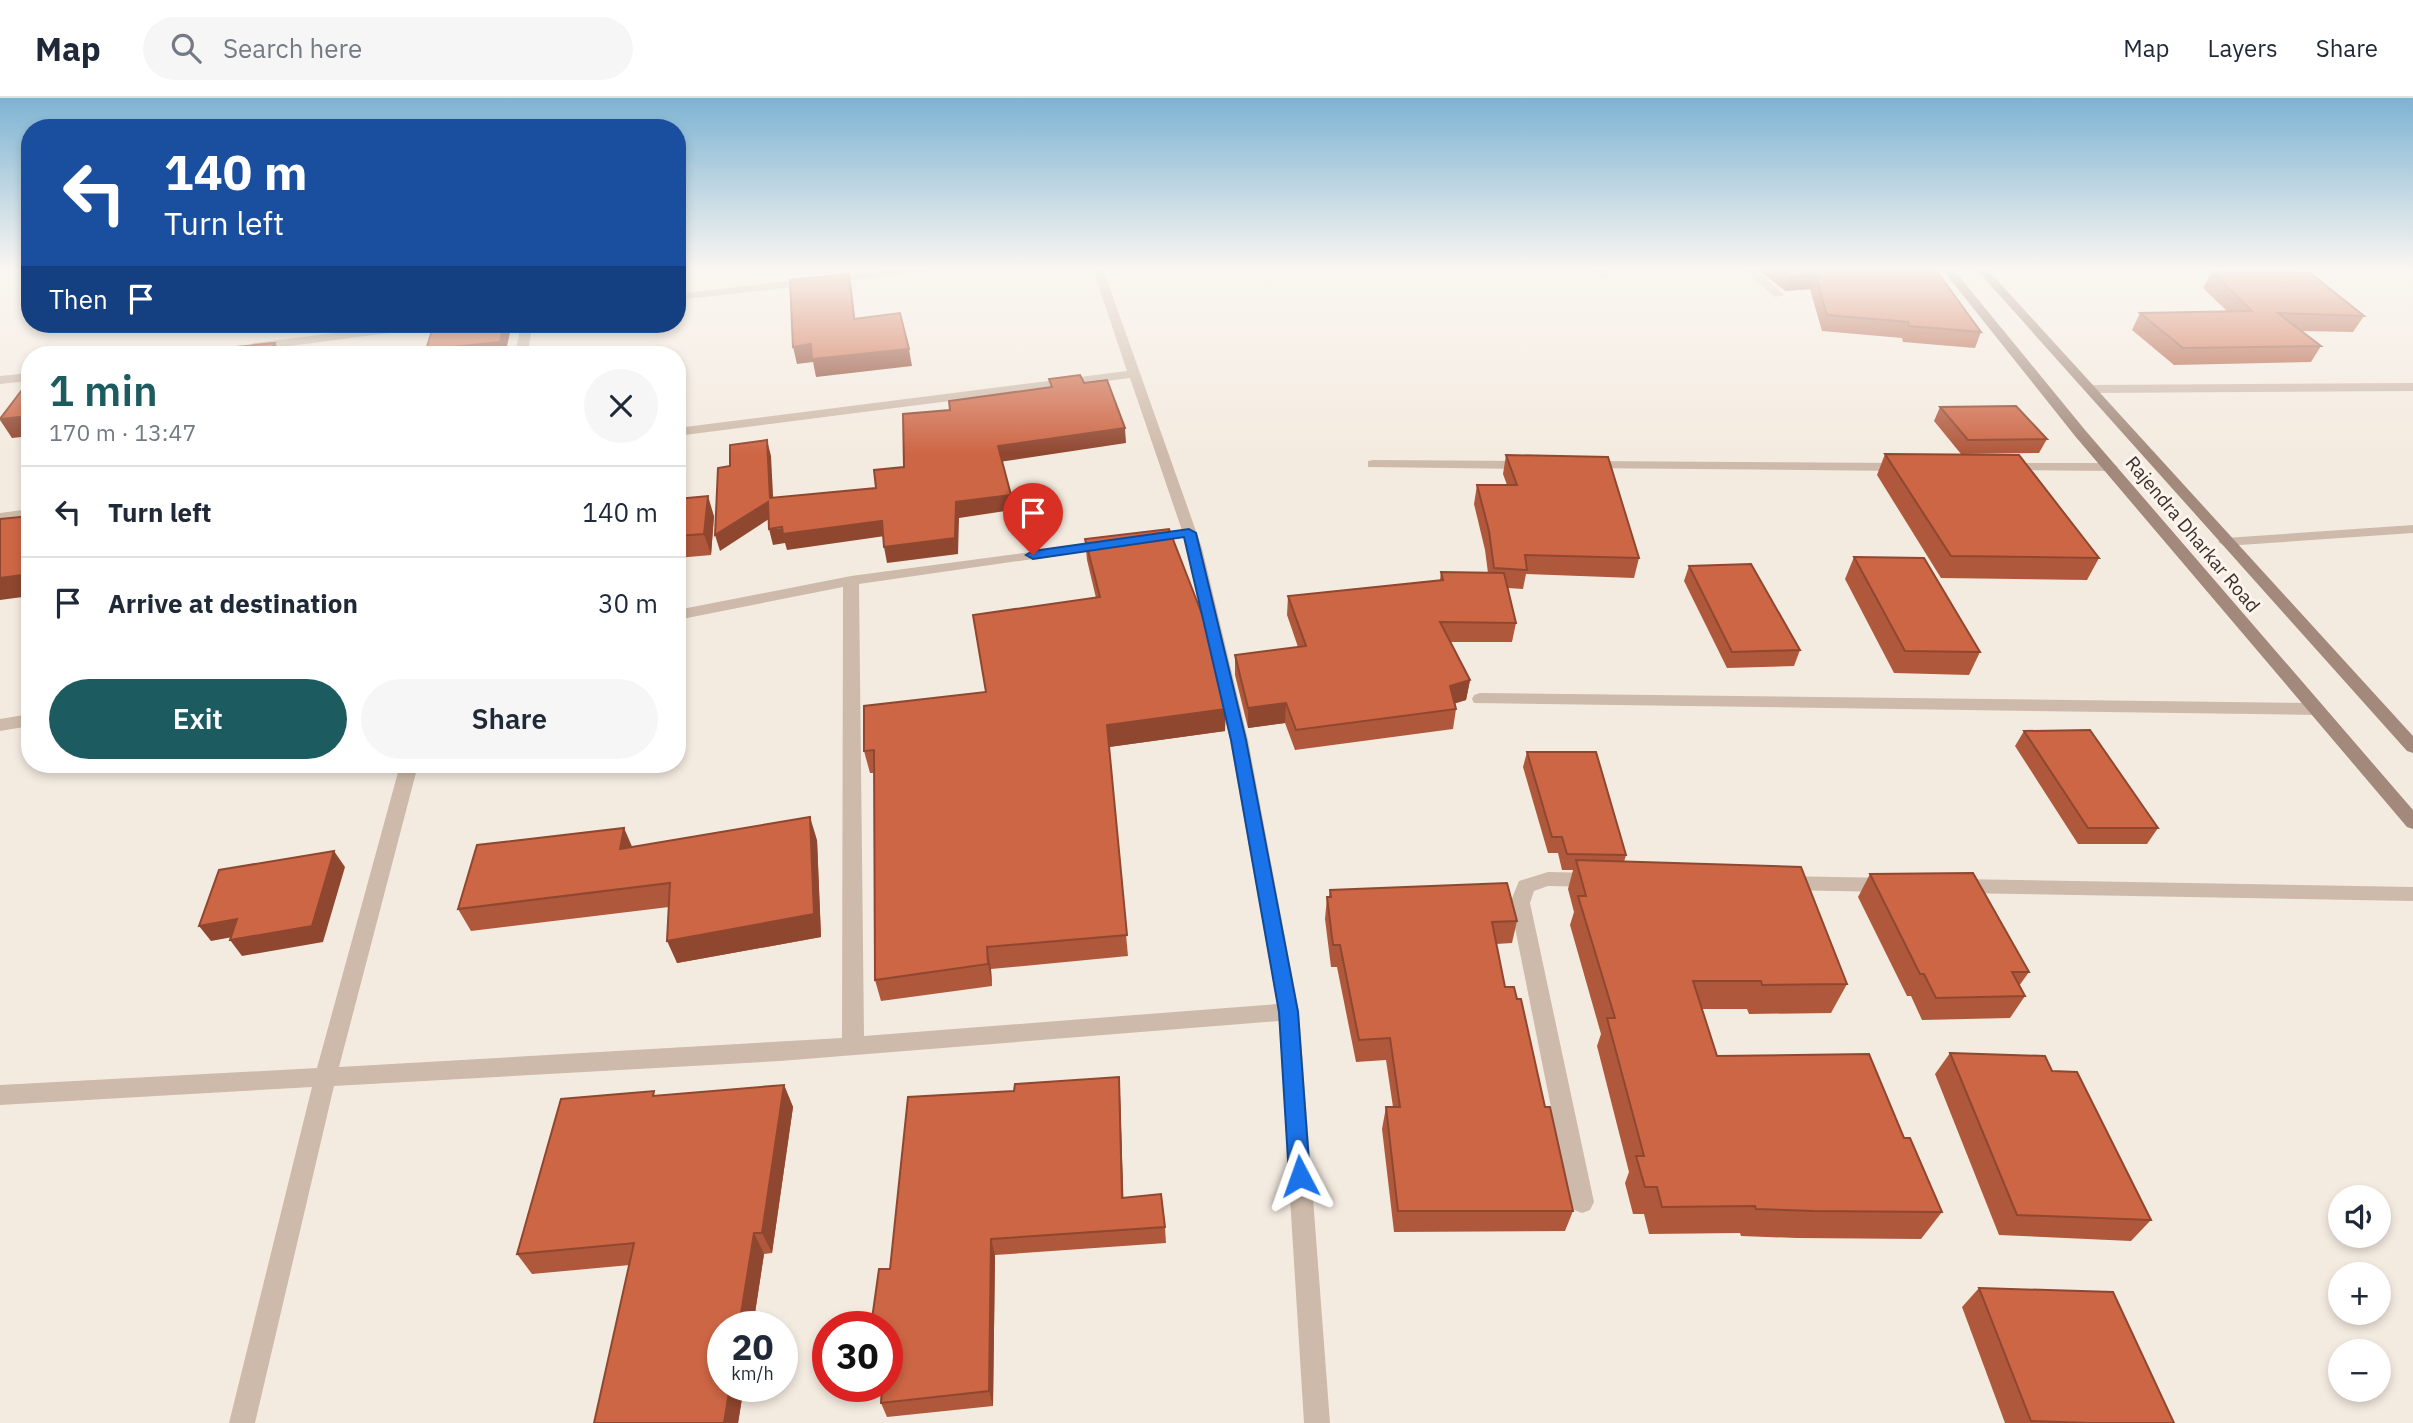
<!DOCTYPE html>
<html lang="en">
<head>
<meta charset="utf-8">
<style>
	:root { --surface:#fff; --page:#f6f6f7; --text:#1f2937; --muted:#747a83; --line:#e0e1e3; --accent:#1c5b60 }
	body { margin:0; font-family:"IBM Plex Sans",sans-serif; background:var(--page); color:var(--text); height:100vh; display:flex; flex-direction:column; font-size:26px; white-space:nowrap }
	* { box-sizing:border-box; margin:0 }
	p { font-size:23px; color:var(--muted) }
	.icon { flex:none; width:38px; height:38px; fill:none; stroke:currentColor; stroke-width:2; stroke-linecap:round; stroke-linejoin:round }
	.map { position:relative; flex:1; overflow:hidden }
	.drawer { position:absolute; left:21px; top:248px; width:665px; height:427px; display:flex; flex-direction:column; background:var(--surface); border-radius:28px; box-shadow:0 4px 10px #0003 }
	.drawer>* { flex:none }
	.guide { position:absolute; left:21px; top:21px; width:665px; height:214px; border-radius:28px; box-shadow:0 4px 10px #0003; background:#1a4fa0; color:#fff; overflow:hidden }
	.fabs { position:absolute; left:2328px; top:1087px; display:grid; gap:14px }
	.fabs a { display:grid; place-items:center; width:63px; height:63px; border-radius:50%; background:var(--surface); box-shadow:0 4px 10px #0003; font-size:35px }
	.speed { position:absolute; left:707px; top:1213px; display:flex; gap:14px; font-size:35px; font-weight:700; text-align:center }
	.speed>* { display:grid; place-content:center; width:91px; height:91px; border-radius:50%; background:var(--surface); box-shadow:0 4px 10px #0003; line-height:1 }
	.speed small { font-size:18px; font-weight:400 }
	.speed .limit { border:10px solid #d22; background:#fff; color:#111 }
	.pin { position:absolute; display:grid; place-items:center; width:60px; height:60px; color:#fff; margin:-72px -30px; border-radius:50% 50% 50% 0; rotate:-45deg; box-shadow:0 0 7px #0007 }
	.pin .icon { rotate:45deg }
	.me { position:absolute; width:77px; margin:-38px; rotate:356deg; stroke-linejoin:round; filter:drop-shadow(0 0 5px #0008) }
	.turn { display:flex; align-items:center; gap:24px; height:147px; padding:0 28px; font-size:32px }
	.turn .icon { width:91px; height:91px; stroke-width:2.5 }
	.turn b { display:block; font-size:49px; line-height:60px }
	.then { display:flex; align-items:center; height:66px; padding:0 28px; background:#0003; gap:14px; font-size:26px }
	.round { display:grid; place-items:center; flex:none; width:74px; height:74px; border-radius:37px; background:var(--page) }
	.overview { display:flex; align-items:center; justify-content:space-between; height:119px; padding:0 28px }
	h1 { font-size:42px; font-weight:600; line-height:52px; color:var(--accent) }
	.button { display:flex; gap:14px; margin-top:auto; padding:14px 28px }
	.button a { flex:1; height:80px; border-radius:42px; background:var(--accent); color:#fff; font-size:28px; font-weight:600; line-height:80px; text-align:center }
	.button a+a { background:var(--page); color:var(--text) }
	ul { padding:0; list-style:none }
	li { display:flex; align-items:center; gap:21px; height:91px; padding:0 28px; border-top:2px solid var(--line) }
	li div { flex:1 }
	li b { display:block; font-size:26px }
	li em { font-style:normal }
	header { display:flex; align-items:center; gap:42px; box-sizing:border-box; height:98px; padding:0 35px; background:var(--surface); border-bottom:2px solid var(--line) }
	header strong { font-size:33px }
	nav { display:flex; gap:38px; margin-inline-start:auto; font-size:24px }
	.search { width:490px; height:63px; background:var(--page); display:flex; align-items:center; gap:18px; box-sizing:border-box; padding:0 24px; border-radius:38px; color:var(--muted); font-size:26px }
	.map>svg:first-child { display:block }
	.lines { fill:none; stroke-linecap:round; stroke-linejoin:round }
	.street { fill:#cebaaa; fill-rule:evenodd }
	.secondary { fill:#a2897b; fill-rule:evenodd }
	.wall { fill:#b0583b }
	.shaded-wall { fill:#904730 }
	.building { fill:#cd6645; stroke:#904730; stroke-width:2 }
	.route { fill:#1a73e8; stroke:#114b97; stroke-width:2 }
	.labels { text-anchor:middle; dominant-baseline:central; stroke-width:6; stroke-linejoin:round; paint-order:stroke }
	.street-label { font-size:19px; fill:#3b2f2a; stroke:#fbf5ed }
</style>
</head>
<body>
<header>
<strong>Map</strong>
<div class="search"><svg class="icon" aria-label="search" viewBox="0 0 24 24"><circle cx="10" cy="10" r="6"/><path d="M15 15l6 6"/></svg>Search here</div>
<nav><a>Map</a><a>Layers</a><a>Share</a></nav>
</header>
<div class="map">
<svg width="2413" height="1325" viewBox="0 0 2413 1325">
	<rect width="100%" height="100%" fill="#f4ebe0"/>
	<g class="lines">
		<!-- street -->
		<g class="street">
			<path d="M 897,171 L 930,171 L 925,174 L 677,202 L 677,196 Z"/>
			<path d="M 1093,171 L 1103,171 L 1202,450 L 1248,642 L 1299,914 L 1330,1325 L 1304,1325 L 1279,923 L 780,963 L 334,988 L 255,1325 L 229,1325 L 312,989 L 0,1007 L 0,987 L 317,970 L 400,667 L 418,667 L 339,969 L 842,940 L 843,489 L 677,522 L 677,512 L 851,478 L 1114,443 L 1116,446 L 1109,450 L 859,486 L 864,938 L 1277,906 L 1230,642 L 1188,450 L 1130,280 L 677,338 L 677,330 L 1127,273 Z"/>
			<path d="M 1590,171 L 1602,171 L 1611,178 L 1602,180 Z"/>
			<path d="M 1743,171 L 1755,171 L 1785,197 L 1775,199 Z"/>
			<path d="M 408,226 L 440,226 L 434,229 L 253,253 L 247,249 L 253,245 Z"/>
			<path d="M 521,226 L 533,226 L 527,257 L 515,257 Z"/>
			<path d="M 30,275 L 30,283 L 0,286 L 0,278 Z"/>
			<path d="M 2413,285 L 2413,293 L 2089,295 L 2083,291 L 2089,287 Z"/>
			<path d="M 1373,362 L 1527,363 L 1534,367 L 1527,371 L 1368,369 L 1368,363 Z"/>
			<path d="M 1586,363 L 1905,365 L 1912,369 L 1905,373 L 1581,370 L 1579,367 Z"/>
			<path d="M 2006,365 L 2111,365 L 2118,369 L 2111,373 L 2001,372 L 2001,366 Z"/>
			<path d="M 30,411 L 30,419 L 0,423 L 0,415 Z"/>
			<path d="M 2413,427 L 2413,435 L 2225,448 L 2218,444 L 2225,440 Z"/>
			<path d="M 1480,595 L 2317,605 L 2325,611 L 2317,617 L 1474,605 L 1472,601 L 1474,597 Z"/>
			<path d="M 30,616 L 30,628 L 0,633 L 0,621 Z"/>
			<path d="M 1548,774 L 1594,775 L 1601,777 L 1604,782 L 1601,787 L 1594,789 L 1548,788 L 1534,793 L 1530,805 L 1594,1104 L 1590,1112 L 1582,1115 L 1574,1112 L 1570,1104 L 1510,805 L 1519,783 Z"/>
			<path d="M 1783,778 L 1888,780 L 1895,782 L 1898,787 L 1895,792 L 1888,794 L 1783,792 L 1776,790 L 1773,785 L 1776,780 Z"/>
			<path d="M 1958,781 L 2413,789 L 2413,803 L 1958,795 L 1951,793 L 1948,788 L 1951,783 Z"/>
		</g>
		<!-- secondary -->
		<g class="secondary">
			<path d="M 1942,171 L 1953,171 L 2085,332 L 2413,712 L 2413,731 L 2407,729 L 2075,338 Z"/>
			<path d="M 1976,171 L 1987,171 L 2413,638 L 2413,655 L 2407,653 Z"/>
		</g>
	</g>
	<!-- wall -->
	<g class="wall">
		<path d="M 1757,171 L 1935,171 L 1981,234 L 1975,250 L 1903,244 L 1902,240 L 1822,233 L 1810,191 L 1785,193 Z"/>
		<path d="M 2212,174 L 2364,218 L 2353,234 L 2301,233 L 2321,248 L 2311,264 L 2174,267 L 2132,232 L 2140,215 L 2227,213 L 2203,190 Z"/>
		<path d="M 1940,309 L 2047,341 L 2039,355 L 1961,356 L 1934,323 Z"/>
		<path d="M 1885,356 L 2099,460 L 2087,482 L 1941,480 L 1877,377 Z"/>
		<path d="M 1506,357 L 1639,460 L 1634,480 L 1526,476 L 1523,491 L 1508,490 L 1516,525 L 1512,544 L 1450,544 L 1470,582 L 1466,602 L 1455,605 L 1456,611 L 1453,631 L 1295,652 L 1285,625 L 1248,630 L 1235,577 L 1235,557 L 1298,549 L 1287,517 L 1288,498 L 1440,482 L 1441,474 L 1488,475 L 1485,452 L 1474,406 L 1477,387 L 1507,387 L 1503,376 Z"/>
		<path d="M 677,401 L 714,418 L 711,457 L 677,460 Z"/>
		<path d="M 1085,441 L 1225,633 L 1109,649 L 1128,858 L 991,871 L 992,888 L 881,903 L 875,882 L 874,675 L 870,675 L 864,653 L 986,594 L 1096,500 L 1087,462 Z"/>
		<path d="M 1854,459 L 1980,554 L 1969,577 L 1894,575 L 1845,481 Z"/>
		<path d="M 1689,468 L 1800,552 L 1794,568 L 1727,570 L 1684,483 Z"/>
		<path d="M 2024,633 L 2158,730 L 2147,746 L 2078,746 L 2015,648 Z"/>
		<path d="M 1527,654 L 1626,757 L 1624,764 L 1847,886 L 1831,915 L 1749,916 L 1747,911 L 1702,911 L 1717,958 L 1904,1040 L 1942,1114 L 1921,1141 L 1797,1140 L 1741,1138 L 1740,1135 L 1649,1136 L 1644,1116 L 1633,1116 L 1625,1085 L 1629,1074 L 1597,948 L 1601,936 L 1570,827 L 1574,814 L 1568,791 L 1573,772 L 1562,772 L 1558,755 L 1548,755 L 1523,669 Z"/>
		<path d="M 817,742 L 821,839 L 677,865 L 669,809 L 471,833 L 458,811 L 633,749 Z"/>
		<path d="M 1870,776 L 2029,874 L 2019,888 L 2025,898 L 2010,920 L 1922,922 L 1911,898 L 1907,898 L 1858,799 Z"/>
		<path d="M 1330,792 L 1517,823 L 1512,845 L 1496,846 L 1505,889 L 1517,901 L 1573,1113 L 1565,1133 L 1394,1134 L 1382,1031 L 1386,1009 L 1393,1009 L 1386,962 L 1356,964 L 1337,869 L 1331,869 L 1325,821 L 1327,799 L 1329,799 Z"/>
		<path d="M 1950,955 L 2052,973 L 2151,1122 L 2131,1143 L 1999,1137 L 1935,976 Z"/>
		<path d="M 784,987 L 793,1009 L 772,1155 L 764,1156 L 753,1228 L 723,1228 L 723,1288 L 744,1288 L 738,1325 L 594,1325 L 630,1167 L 532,1176 L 517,1156 L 657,998 Z"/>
		<path d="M 1120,997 L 1123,1100 L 1165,1129 L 1166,1145 L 995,1157 L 993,1308 L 887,1319 L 881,1305 L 890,1171 Z"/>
		<path d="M 1979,1190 L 2174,1325 L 2005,1325 L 1962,1209 Z"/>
	</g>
	<!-- shaded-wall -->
	<g class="shaded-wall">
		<path d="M 1815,175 L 1810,191 L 1785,193 L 1790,178 Z"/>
		<path d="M 849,176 L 852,192 L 857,238 L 854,221 Z"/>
		<path d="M 504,226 L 512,226 L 505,257 L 428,257 L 426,252 Z"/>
		<path d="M 275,245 L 281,257 L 268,257 Z"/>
		<path d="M 811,246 L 909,251 L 912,268 L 816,279 L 813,264 L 797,266 L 793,249 Z"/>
		<path d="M 30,318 L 30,338 L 12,340 L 0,322 L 0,321 Z"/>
		<path d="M 1125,330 L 1126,345 L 999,364 L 998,348 Z"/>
		<path d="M 767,342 L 771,358 L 774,416 L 770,400 Z"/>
		<path d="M 1011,397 L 1012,412 L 959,420 L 958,456 L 887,465 L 884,449 L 956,404 Z"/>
		<path d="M 708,398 L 714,418 L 711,457 L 704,436 Z"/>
		<path d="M 768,404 L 772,419 L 720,453 L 715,437 Z"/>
		<path d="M 882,423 L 885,438 L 787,452 L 785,445 L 773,447 L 769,431 Z"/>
		<path d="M 30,476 L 30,498 L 0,502 L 0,480 Z"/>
		<path d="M 1470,582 L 1466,602 L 1447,608 L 1450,588 Z"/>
		<path d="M 1286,605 L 1285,625 L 1248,630 L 1248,610 Z"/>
		<path d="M 1226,611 L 1225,633 L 1109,649 L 1107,627 Z"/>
		<path d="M 810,719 L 817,742 L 821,839 L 677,865 L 667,843 Z"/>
		<path d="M 624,730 L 634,753 L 620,751 Z"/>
		<path d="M 334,753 L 345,769 L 323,844 L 242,858 L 230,842 Z"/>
		<path d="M 237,821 L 249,836 L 211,843 L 199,828 Z"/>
		<path d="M 987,849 L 991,871 L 992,888 L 988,866 Z"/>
		<path d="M 1119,979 L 1120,997 L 1124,1117 L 1122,1100 Z"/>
		<path d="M 784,987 L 793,1009 L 772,1155 L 762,1135 Z"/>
		<path d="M 754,1135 L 764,1156 L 753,1228 L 739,1228 Z"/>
		<path d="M 991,1141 L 995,1157 L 993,1308 L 989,1293 Z"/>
		<path d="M 730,1288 L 744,1288 L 738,1325 L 724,1325 Z"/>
	</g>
	<!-- building -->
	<g class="building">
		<path d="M 1780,171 L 1935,171 L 1981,234 L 1909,228 L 1908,224 L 1827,217 L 1815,175 L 1790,178 Z"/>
		<path d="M 2212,174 L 2310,175 L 2364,218 L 2278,215 L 2321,248 L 2183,250 L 2140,215 L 2252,213 Z"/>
		<path d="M 849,176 L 854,221 L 900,215 L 909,251 L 812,261 L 811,246 L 793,249 L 790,182 Z"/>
		<path d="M 434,226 L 504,226 L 500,244 L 426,252 Z"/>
		<path d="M 275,245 L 268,257 L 156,257 Z"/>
		<path d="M 1080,277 L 1084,285 L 1107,282 L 1125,330 L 998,348 L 1011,397 L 956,404 L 955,440 L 884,449 L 882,423 L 783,436 L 782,429 L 769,431 L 768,404 L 715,437 L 718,370 L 730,368 L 730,347 L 767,342 L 770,400 L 876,390 L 874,372 L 904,369 L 903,316 L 950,312 L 949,303 L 1052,289 L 1049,281 Z"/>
		<path d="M 28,284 L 30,284 L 30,318 L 0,321 Z"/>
		<path d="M 2016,308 L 2047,341 L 1968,342 L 1940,309 Z"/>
		<path d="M 1885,356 L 2019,357 L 2099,460 L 1951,458 Z"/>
		<path d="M 1506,357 L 1608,359 L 1639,460 L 1525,457 L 1527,472 L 1494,470 L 1489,433 L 1477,387 L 1517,387 Z"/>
		<path d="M 708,398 L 704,436 L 677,438 L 677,401 Z"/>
		<path d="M 30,418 L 30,476 L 0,480 L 0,421 Z"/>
		<path d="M 1169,431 L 1205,524 L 1226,611 L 1107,627 L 1127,837 L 987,849 L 988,866 L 875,882 L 874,652 L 864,653 L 864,608 L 986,594 L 973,517 L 1100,499 L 1085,441 Z"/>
		<path d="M 1854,459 L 1924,460 L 1980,554 L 1905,553 Z"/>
		<path d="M 1751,466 L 1800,552 L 1732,554 L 1689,468 Z"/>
		<path d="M 1441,474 L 1504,475 L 1516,525 L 1440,524 L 1470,582 L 1450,588 L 1456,611 L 1296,632 L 1286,605 L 1248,610 L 1235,557 L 1306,548 L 1288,498 L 1443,482 Z"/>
		<path d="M 2090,632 L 2158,730 L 2088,730 L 2024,633 Z"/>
		<path d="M 1527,654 L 1596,654 L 1626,757 L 1567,756 L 1562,739 L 1552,739 Z"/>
		<path d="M 810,719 L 814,816 L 667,843 L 670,785 L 458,811 L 477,747 L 624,730 L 620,751 Z"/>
		<path d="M 334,753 L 312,828 L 230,842 L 237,821 L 199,828 L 219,772 Z"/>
		<path d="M 1576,762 L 1801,769 L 1847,886 L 1762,887 L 1761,883 L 1693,883 L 1717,958 L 1869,956 L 1904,1040 L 1910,1040 L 1942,1114 L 1814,1113 L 1756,1111 L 1755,1108 L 1662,1109 L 1657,1089 L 1645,1089 L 1636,1058 L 1644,1058 L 1607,920 L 1615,920 L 1578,798 L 1586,798 Z"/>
		<path d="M 1973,775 L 2029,874 L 2012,874 L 2025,898 L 1936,900 L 1924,876 L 1920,876 L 1870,776 Z"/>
		<path d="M 1507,785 L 1517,823 L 1492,824 L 1505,889 L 1514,889 L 1517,901 L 1521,901 L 1545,1009 L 1550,1009 L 1573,1113 L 1398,1113 L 1386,1009 L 1400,1009 L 1390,940 L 1359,942 L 1340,847 L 1333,847 L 1327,799 L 1331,799 L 1330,792 Z"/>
		<path d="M 1950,955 L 2045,958 L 2052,973 L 2077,974 L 2151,1122 L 2017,1117 Z"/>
		<path d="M 1119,979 L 1122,1100 L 1161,1096 L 1165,1129 L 991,1141 L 989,1293 L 881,1305 L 882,1288 L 887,1288 L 887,1228 L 871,1228 L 879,1171 L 890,1171 L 908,999 L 1014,993 L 1015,986 Z"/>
		<path d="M 784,987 L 762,1135 L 754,1135 L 739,1228 L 723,1228 L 723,1288 L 730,1288 L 724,1325 L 594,1325 L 634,1145 L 517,1156 L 561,1001 L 654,993 L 653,998 Z"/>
		<path d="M 1979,1190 L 2113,1194 L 2174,1325 L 2088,1325 L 2031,1323 Z"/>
	</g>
	<!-- sky -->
	<linearGradient id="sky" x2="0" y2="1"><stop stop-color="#7db3d3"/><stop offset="0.48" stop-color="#faf6f1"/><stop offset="1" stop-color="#faf6f1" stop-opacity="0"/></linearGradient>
	<rect width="2413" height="356" fill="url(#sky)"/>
	<!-- route -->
	<path class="route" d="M 1189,431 L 1196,435 L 1246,642 L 1298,914 L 1310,1078 L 1307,1085 L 1300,1088 L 1292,1085 L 1289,1078 L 1279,914 L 1231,642 L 1184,439 L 1033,461 L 1026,457 L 1033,453 Z"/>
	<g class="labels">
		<!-- street labels -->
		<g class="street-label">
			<text transform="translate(2193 436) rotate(50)">Rajendra Dharkar Road</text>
		</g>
	</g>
</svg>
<div class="fabs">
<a><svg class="icon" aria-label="sound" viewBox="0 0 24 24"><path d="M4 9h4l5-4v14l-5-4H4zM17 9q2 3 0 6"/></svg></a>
<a>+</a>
<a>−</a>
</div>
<div class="speed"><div>20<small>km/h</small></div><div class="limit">30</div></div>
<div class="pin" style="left:1033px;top:457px;background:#d93025"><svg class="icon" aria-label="arrive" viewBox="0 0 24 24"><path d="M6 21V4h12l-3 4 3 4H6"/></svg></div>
<svg class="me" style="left:1300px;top:1078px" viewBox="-20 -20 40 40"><path d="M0-17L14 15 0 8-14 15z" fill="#1a73e8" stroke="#fff" stroke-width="4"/></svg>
<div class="guide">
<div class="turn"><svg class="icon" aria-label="left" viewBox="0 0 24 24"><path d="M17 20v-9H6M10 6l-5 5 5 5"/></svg><div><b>140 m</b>Turn left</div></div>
<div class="then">Then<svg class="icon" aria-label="arrive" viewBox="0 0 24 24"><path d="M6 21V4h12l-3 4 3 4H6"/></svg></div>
</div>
<section class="drawer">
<div class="overview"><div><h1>1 min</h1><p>170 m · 13:47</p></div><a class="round"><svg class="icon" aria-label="close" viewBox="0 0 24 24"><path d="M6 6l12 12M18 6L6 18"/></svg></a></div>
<ul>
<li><svg class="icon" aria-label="left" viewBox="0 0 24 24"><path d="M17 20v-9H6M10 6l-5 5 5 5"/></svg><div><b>Turn left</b></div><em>140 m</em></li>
<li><svg class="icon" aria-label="arrive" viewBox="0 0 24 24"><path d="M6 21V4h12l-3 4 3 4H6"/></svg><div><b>Arrive at destination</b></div><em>30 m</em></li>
</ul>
<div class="button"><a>Exit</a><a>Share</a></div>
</section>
</div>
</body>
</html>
